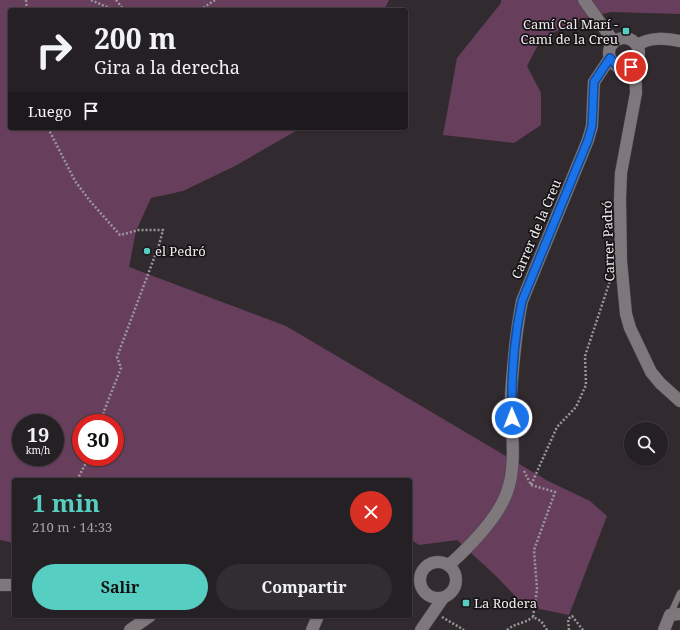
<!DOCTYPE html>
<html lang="es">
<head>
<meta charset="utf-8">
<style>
	:root { --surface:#252023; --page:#312d30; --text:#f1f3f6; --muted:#a3a3a6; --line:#423e41; --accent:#57cec2 }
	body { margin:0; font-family:"Noto Serif",serif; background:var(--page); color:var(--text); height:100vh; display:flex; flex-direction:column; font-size:15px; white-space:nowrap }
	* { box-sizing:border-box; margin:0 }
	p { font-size:13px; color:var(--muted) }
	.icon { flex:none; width:22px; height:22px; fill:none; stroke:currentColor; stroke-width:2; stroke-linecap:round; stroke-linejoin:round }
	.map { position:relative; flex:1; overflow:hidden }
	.drawer { position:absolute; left:12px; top:478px; width:400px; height:140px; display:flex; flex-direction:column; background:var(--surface); border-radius:4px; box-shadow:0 1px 3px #0004,0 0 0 1px var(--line) }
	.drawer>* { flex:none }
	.hud { position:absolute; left:8px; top:8px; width:400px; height:122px; border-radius:4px; box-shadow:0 1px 3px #0004,0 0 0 1px var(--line); background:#252023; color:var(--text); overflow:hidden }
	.tools { position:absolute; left:624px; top:422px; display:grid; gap:8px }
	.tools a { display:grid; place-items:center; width:44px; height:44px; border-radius:50%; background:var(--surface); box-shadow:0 1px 3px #0004,0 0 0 1px var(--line); font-size:20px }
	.speed { position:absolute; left:12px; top:414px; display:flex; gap:8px; font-size:20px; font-weight:700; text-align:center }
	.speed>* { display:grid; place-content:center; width:52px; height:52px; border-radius:50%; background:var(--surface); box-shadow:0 1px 3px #0004,0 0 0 1px var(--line); line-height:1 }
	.speed small { font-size:10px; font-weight:400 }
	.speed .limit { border:6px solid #d22; background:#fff; color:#111 }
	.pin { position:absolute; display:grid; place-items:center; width:34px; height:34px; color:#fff; margin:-17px; border:2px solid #fff; border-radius:50%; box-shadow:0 1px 4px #0007 }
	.me { position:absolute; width:44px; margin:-22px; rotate:359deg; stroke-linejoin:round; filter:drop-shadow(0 0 3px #0008) }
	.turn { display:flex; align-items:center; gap:14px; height:84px; padding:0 20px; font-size:18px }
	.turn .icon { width:52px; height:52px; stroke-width:2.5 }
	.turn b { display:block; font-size:28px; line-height:34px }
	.then { display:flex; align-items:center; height:38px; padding:0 20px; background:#0003; gap:8px; font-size:15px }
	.round { display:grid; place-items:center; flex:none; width:42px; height:42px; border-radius:21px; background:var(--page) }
	.summary { display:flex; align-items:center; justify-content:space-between; height:68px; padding:0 20px }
	h1 { font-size:24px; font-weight:700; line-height:30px; color:var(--accent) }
	.button { display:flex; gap:8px; margin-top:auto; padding:8px 20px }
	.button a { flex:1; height:46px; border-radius:24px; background:var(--accent); color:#111; font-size:16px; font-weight:700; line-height:46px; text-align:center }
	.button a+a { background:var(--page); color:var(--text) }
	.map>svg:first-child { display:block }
	.green { fill:#673f5d; fill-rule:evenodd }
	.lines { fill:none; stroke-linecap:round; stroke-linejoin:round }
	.lane-casing { stroke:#4d474b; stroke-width:7 }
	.street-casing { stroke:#4d474b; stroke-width:13 }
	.path { stroke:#9a9699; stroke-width:2.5; stroke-dasharray:2 2; stroke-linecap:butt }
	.lane { stroke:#7e777c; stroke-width:6 }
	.street { stroke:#7e777c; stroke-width:12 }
	.route-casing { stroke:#114b97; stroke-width:10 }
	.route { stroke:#1a73e8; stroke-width:7 }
	.poi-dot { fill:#57cec2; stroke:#171416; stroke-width:1.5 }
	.labels { text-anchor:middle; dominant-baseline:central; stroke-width:3.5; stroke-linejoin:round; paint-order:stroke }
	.poi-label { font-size:13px; fill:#f1edf0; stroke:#171416; text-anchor:start }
	.street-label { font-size:13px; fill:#f1edf0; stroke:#171416 }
</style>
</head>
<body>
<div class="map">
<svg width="680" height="630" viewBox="0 0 680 630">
	<rect width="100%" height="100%" fill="#312b2f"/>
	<!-- green -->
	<g class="green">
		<path d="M 0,0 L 389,0 L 384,10 L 10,10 L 10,128 L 301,128 L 235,166 L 183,191 L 151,198 L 136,231 L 129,267 L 286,326 L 548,481 L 590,501 L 607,516 L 569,615 L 525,606 L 496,576 L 457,540 L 419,545 L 410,539 L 410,480 L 14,480 L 14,543 L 0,540 ZM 21,423 L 55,423 L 55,457 L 21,457 ZM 81,423 L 115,423 L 115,457 L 81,457 Z"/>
		<path d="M 501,0 L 680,0 L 680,14 L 611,12 L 581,19 L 541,39 L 527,66 L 541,93 L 541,125 L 514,143 L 443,135 L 457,58 L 501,3 Z"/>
	</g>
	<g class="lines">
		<!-- lane casing -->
		<g class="lane-casing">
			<path id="lane" d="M 670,615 L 680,593"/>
		</g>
		<!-- street casing -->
		<g class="street-casing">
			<g id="street">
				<path d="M 584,0 L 614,42"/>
				<circle cx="624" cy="53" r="15"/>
				<path d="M 637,45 C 651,37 664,38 680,41"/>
				<path d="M 635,64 L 636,93 L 621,173 L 620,199 L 621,261 L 626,314 L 630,328 L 651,372 L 660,383 L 680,401"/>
				<circle cx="438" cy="580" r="18"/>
				<path d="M 449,565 C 469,547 498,518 507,492 C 518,462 510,426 511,395 C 513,364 516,331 522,301 L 588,140 L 592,126 L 594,82 L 610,58"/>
				<path d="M 0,585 L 14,585"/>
				<path d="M 130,630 L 150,616"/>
				<path d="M 312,630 L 318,616"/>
				<path d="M 421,630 L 443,598"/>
				<path d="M 664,630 L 670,615 L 680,614"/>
			</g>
		</g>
		<!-- path -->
		<g class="path">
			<path d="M 26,0 L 27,10"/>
			<path d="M 91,0 L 114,10"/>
			<path d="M 116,0 L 124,10"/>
			<path d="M 200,10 L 215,0"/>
			<path d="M 48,128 L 75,181 L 90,201 L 120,235 L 139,230 L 163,230 L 159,245 L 117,357 L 121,368 L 104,411 L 101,423"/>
			<path d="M 524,471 L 531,485 L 557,427 L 576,407 L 586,385 L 585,356 L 610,281"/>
			<path d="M 77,480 L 89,457"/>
			<path d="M 531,485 L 555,492 L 534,550 L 537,589 L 533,617 L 541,621 L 547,630"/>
			<path d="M 442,617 L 464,630"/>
			<path d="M 507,630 C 515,623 524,624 533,617"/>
			<path d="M 569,630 L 568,619 L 572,616 L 583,630"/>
		</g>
		<!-- lane -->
		<use href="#lane" class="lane"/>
		<!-- street -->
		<use href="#street" class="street"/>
	</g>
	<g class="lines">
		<!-- route casing -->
		<g class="route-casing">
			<path id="route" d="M 512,418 C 511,379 514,338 522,301 L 588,140 L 592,126 L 594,82 L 610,58 L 618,67 L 631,67"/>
		</g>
		<!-- route -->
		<use href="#route" class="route"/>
	</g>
	<!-- markers -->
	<g class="poi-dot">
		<rect x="622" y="27" width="8" height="8" rx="2"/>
		<circle cx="147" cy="251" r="4"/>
		<rect x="462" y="599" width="8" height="8" rx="2"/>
	</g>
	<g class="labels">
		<!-- poi labels -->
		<g class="poi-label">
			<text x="618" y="24" text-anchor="end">Camí Cal Marí -<tspan x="618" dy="15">Camí de la Creu</tspan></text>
			<text x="155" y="251">el Pedró</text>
			<text x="474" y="603">La Rodera</text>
		</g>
		<!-- street labels -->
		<g class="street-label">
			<text transform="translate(536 229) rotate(-67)">Carrer de la Creu</text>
			<text transform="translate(608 241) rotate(-92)">Carrer Padró</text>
		</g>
	</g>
</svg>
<div class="tools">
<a><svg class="icon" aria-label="search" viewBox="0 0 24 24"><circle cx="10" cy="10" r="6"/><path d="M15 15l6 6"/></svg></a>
</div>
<div class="speed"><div>19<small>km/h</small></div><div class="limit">30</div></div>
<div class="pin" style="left:631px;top:67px;background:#d93025"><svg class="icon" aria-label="arrive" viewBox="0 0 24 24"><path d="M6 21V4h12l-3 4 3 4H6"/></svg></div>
<svg class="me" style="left:512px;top:418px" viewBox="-20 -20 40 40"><circle r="17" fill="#1a73e8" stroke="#fff" stroke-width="3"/><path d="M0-11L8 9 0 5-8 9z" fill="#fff"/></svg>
<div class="hud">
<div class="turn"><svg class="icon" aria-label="right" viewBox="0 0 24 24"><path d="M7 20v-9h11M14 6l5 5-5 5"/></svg><div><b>200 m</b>Gira a la derecha</div></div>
<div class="then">Luego<svg class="icon" aria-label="arrive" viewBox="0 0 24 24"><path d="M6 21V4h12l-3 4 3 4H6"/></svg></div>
</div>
<section class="drawer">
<div class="summary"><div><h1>1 min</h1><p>210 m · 14:33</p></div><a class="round" style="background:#d93025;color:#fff"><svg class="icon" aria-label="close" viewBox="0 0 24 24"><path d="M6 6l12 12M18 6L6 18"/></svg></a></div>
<div class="button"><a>Salir</a><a>Compartir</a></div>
</section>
</div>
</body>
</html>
